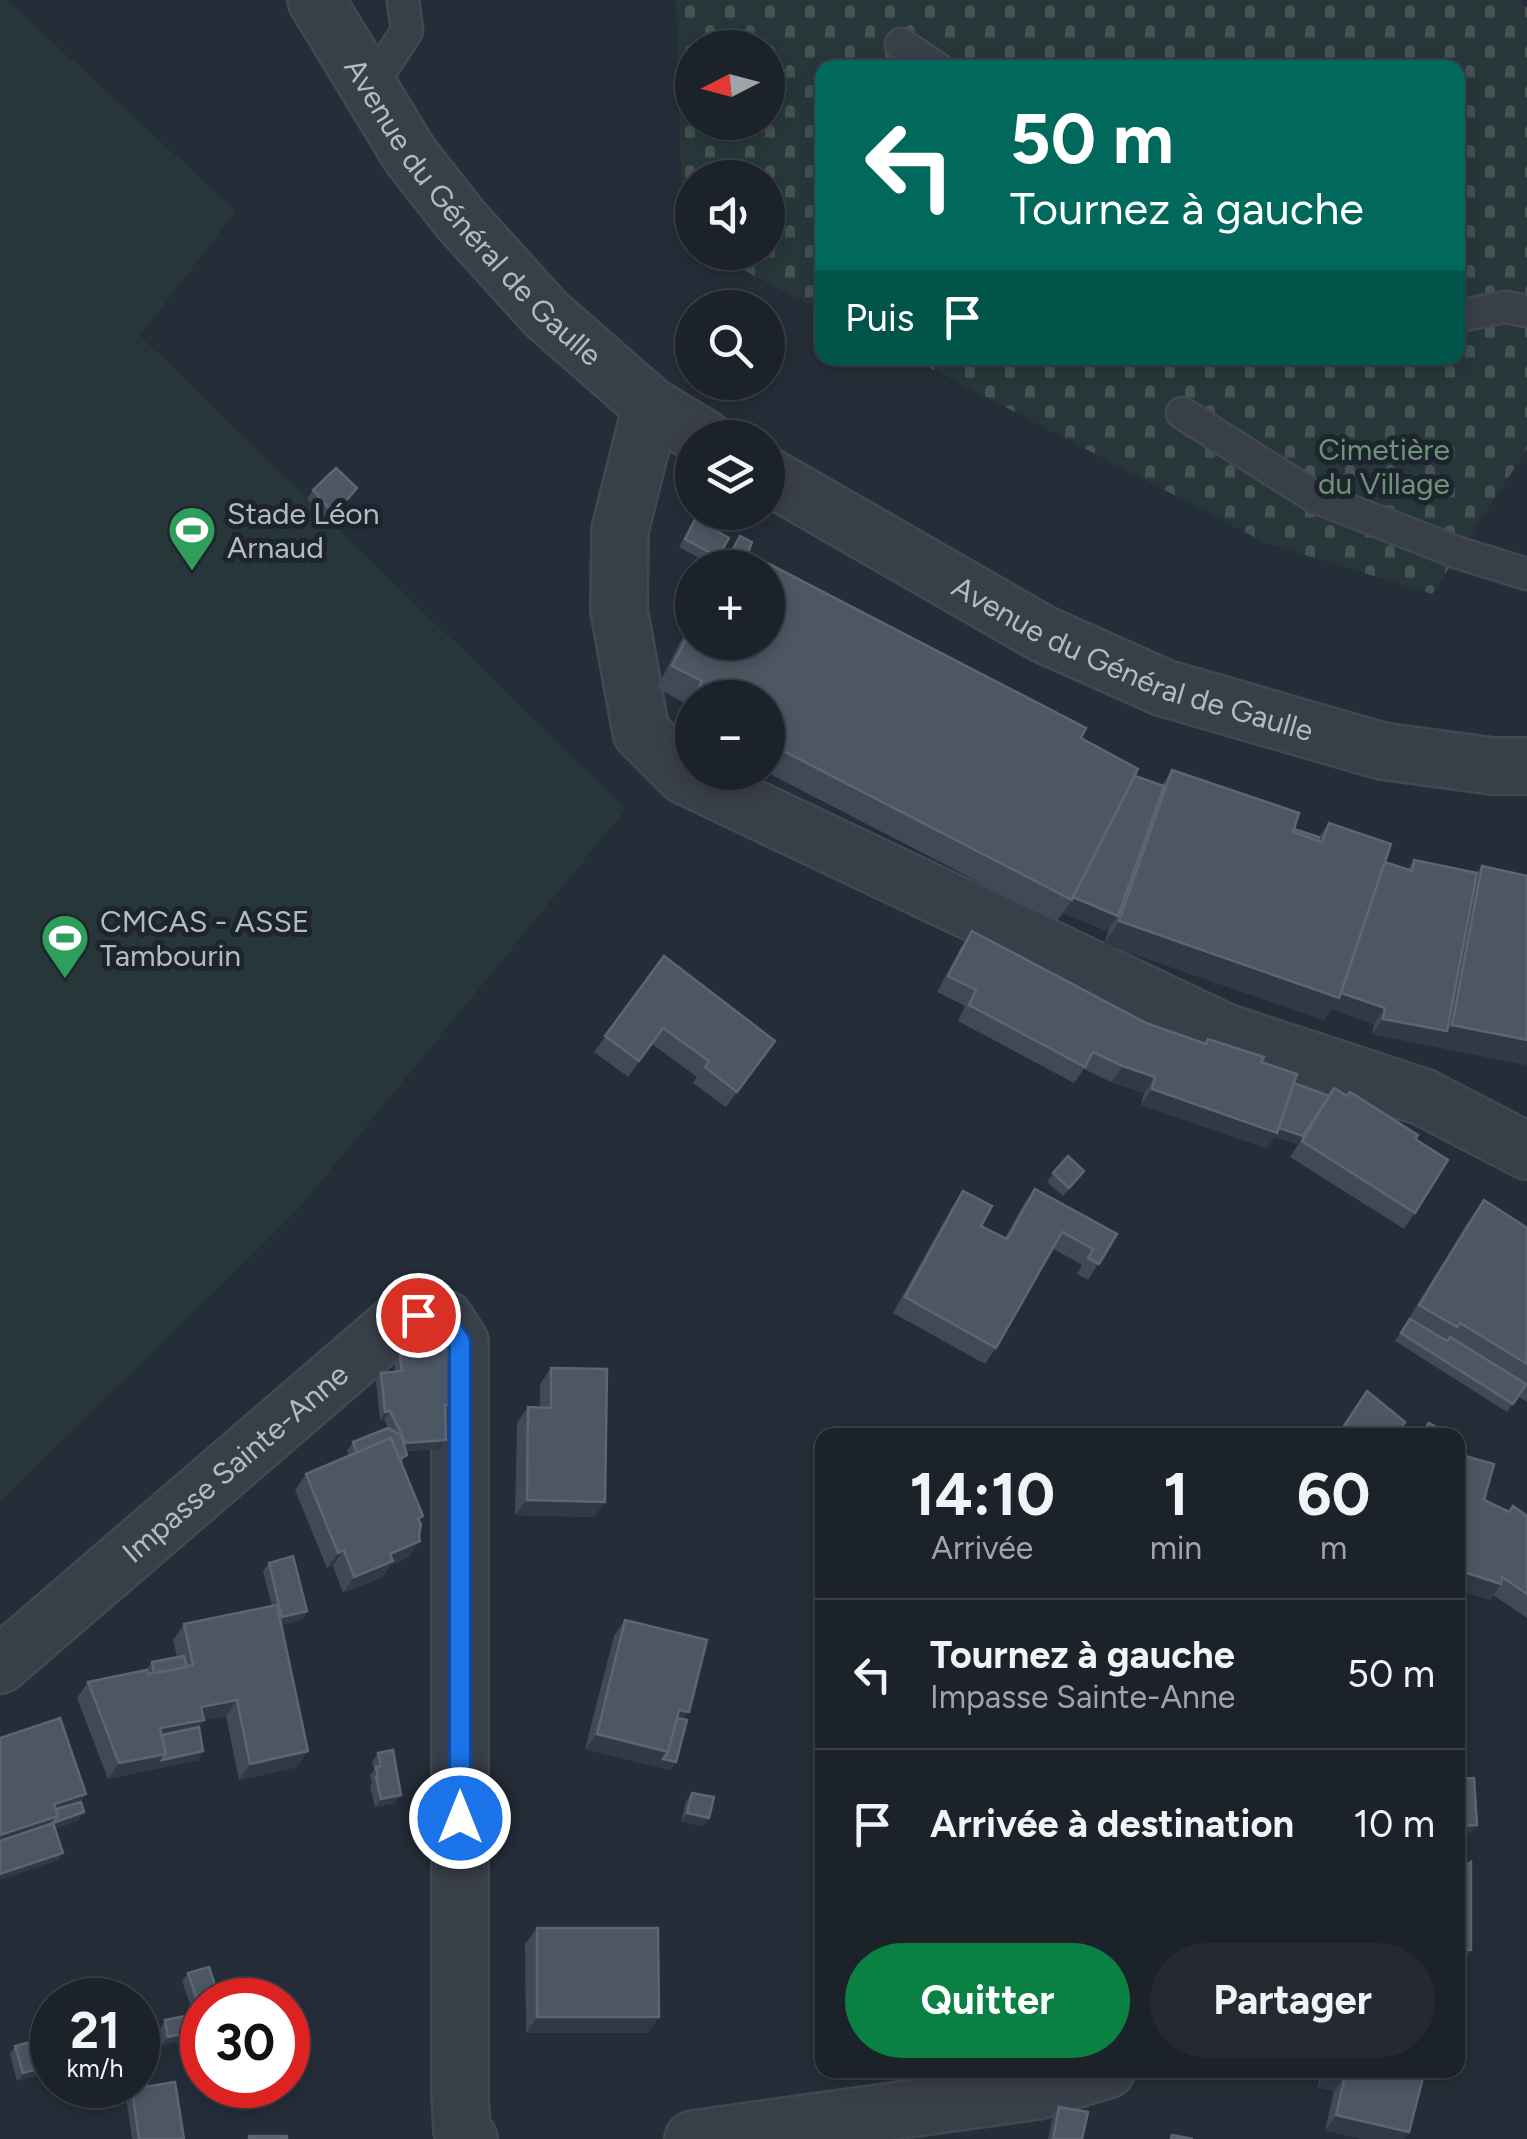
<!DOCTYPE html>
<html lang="fr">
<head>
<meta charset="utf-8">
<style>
	:root { --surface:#1c222a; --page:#252a32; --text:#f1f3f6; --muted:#a0a4a8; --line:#3a3f47; --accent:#0b8043 }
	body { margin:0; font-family:Figtree,sans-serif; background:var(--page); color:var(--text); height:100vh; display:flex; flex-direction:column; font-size:38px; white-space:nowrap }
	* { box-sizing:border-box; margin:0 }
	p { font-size:32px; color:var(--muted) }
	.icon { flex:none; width:55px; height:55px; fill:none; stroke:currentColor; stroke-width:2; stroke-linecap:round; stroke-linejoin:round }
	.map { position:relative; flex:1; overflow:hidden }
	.side { position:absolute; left:815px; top:1428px; width:650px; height:650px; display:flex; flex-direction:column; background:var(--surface); border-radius:20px; box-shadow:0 5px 15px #0003,0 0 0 2px var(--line) }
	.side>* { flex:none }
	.banner { position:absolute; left:815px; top:60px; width:650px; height:305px; border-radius:20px; box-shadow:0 5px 15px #0003,0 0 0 2px var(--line); background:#00695c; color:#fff; overflow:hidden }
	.needle { width:65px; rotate:264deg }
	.fabs { position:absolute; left:675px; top:30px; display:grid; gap:20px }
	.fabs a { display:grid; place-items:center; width:110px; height:110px; border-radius:50%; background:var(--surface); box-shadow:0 5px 15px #0003,0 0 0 2px var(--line); font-size:50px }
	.speed { position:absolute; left:30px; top:1978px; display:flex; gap:20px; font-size:50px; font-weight:700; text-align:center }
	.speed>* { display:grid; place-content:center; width:130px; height:130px; border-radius:50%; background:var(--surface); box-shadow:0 5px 15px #0003,0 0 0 2px var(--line); line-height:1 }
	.speed small { font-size:25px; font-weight:400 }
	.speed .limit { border:15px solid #d22; background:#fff; color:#111 }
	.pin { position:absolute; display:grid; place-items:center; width:85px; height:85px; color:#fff; margin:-42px; border:5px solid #fff; border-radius:50%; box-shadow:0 2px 10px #0007 }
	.me { position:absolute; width:110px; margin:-55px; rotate:0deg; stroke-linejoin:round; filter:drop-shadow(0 0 8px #0008) }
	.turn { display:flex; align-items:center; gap:35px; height:210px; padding:0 30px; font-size:45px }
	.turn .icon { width:130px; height:130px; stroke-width:2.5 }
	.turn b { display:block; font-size:70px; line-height:85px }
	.then { display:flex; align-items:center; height:95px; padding:0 30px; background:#0003; gap:20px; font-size:38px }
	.eta { display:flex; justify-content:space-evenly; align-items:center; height:170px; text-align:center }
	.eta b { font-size:60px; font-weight:700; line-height:70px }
	.cta { display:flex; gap:20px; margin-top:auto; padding:20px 30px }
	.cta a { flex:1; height:115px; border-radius:60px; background:var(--accent); color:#fff; font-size:40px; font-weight:700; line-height:115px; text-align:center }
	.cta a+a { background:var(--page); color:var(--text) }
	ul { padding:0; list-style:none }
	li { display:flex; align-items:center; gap:30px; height:150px; padding:0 30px; border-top:2px solid var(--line) }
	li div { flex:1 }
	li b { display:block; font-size:38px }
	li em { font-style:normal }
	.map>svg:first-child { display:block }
	.grass { fill:#273739 }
	.cemetery { fill:url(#cemetery-stones); fill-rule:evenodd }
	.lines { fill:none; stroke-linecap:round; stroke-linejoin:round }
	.service-casing { stroke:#424852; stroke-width:35 }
	.minor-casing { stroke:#424852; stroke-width:60 }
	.service { stroke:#393f49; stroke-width:30 }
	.minor { stroke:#393f49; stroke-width:55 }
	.wall { fill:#414957 }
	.shaded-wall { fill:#303946 }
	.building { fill:#4d5663; stroke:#5d6572; stroke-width:2.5 }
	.route-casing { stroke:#114b97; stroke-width:25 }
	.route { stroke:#1a73e8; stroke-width:18 }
	.labels { text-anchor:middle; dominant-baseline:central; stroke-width:10; stroke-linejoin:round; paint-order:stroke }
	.street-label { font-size:30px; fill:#b4bac5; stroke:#1e242e }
	.park-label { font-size:30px; fill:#6e9377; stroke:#1e242e }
	.poi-label { font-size:30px; fill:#b4bac5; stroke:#1e242e; text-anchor:start }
</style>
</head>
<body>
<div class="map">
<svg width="1527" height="2139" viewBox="0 0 1527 2139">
	<defs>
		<pattern id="cemetery-stones" width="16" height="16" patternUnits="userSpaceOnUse" patternTransform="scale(2.5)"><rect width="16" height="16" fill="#273739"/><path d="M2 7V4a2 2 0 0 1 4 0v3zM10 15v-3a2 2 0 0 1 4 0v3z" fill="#445254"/></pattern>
	</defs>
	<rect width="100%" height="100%" fill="#252d38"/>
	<!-- grass -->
	<path class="grass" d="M 0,0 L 7,0 L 236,211 L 140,336 L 626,809 L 296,1212 L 0,1501 Z"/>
	<!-- cemetery -->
	<path class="cemetery" d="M 676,0 L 1516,0 L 1527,7 L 1527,449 L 1432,594 L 1266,543 L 911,358 L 1458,358 L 1458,68 L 822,68 L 822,311 L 711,253 L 768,252 L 768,178 L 692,178 L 692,243 L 683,237 ZM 692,48 L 768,48 L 768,122 L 692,122 Z"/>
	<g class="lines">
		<!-- service casing -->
		<g class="service-casing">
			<g id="service">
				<path d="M 901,44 L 937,68"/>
				<path d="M 369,89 L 407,31 L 403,0"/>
				<path d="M 1458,316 L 1505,307 L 1527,311"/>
				<path d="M 1182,413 L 1315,497 L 1459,553 L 1527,574"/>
			</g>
		</g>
		<!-- minor casing -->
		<g class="minor-casing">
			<g id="minor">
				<path id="s1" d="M 316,0 L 410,155 L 461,220 L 546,314 L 651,406 L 704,438"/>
				<path d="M 651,406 L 620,530 L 619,610 L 641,732 L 685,776 L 1225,1032 L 1423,1097 L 1527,1151"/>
				<path id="s2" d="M 768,476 L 1043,634 L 1164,688 L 1382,751 L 1492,766 L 1527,766"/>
				<path id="s3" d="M 0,1665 L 398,1322 L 417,1315 L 445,1319 L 460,1342 L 460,2096 L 462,2130 L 469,2139"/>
				<path d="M 693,2139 L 1037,2091 L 1107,2070"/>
			</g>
		</g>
		<!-- service -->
		<use href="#service" class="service"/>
		<!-- minor -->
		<use href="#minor" class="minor"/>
	</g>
	<!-- wall -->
	<g class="wall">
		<path d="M 313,490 L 351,496 L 328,522 L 307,499 Z"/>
		<path d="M 695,519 L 718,557 L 712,565 L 679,547 Z"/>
		<path d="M 740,536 L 748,553 L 1081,738 L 1135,776 L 1162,785 L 1172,770 L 1294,829 L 1319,837 L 1329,823 L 1385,862 L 1407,870 L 1414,860 L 1477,873 L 1482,866 L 1527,1065 L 1372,1034 L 1374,1024 L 1331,1009 L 1324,1020 L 1104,944 L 1109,929 L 1107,931 L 1063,913 L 1056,922 L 766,772 L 768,772 L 768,698 L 692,698 L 692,735 L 676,726 L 686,704 L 657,688 L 692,619 L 692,642 L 768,568 L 719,568 Z"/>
		<path d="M 972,931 L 1146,1023 L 1205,1043 L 1208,1039 L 1261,1062 L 1294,1083 L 1415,1139 L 1415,1213 L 1404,1229 L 1290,1157 L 1313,1121 L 1297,1144 L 1275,1137 L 1266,1148 L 1141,1105 L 1144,1093 L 1111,1082 L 1084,1069 L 1074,1083 L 958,1021 L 965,1006 L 937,992 L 961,947 Z"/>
		<path d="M 664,956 L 775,1041 L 726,1107 L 693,1083 L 697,1077 L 652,1044 L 628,1077 L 594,1052 Z"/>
		<path d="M 1053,1173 L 1079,1179 L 1063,1196 L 1047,1182 Z"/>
		<path d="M 1035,1189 L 1117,1234 L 1088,1280 L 1077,1274 L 1082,1265 L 1052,1248 L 996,1348 L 985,1364 L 893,1313 L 952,1207 L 963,1191 L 981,1226 L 1005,1238 L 1024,1204 Z"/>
		<path d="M 1484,1200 L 1527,1228 L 1527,1402 L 1518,1396 L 1507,1412 L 1395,1341 L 1468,1222 Z"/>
		<path d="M 400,1355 L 448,1413 L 445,1413 L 440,1449 L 406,1451 L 402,1464 L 420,1522 L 409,1557 L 391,1565 L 382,1577 L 343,1593 L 333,1566 L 327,1568 L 295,1490 L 306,1474 L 349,1456 L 347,1451 L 353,1442 L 389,1429 L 384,1420 L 380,1420 L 376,1381 L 381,1373 L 395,1372 L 395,1363 Z"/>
		<path d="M 551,1368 L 594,1517 L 515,1515 L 517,1423 L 528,1407 L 540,1407 L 540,1384 Z"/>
		<path d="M 1458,1454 L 1484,1500 L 1509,1512 L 1527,1516 L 1527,1618 L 1493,1595 L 1490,1600 L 1458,1590 Z"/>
		<path d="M 269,1563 L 307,1611 L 302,1620 L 281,1624 L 297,1767 L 239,1780 L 226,1716 L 203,1720 L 199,1727 L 198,1760 L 108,1779 L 77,1698 L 88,1682 L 146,1670 L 152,1662 L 177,1657 L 173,1640 L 184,1624 L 272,1606 L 263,1571 Z"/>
		<path d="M 625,1620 L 683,1719 L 676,1762 L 670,1770 L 585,1749 L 614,1636 Z"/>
		<path d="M 378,1753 L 395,1803 L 375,1807 L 370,1786 L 372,1783 L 370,1775 L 374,1770 L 372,1762 Z"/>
		<path d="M 692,1793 L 709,1818 L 703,1826 L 681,1822 L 686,1801 Z"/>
		<path d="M 537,1928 L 648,2033 L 526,2033 L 525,1944 Z"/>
		<path d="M 188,1973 L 219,1997 L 217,2000 L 202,2000 L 202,2009 L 193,2012 L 182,1981 Z"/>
		<path d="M 165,2020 L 194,2038 L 162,2045 L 160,2029 Z"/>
		<path d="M 52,2036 L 52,2071 L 17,2081 L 10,2054 L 15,2046 Z"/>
		<path d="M 1322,2070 L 1425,2070 L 1325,2131 L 1334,2091 L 1317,2087 Z"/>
		<path d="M 132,2089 L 184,2139 L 132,2139 L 126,2097 Z"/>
		<path d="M 1059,2107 L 1082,2139 L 1048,2139 L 1053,2115 Z"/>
	</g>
	<!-- shaded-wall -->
	<g class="shaded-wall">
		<path d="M 1072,897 L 1118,916 L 1107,931 L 1063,913 L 1072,900 Z"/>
		<path d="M 1119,921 L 1338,992 L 1385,1008 L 1374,1024 L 1331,1009 L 1324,1020 L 1104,944 Z"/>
		<path d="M 1383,1019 L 1447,1031 L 1452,1025 L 1527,1040 L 1527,1065 L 1372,1034 Z"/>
		<path d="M 1123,1066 L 1155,1077 L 1144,1093 L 1111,1082 Z"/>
		<path d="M 1152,1089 L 1303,1136 L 1297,1144 L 1275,1137 L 1266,1148 L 1141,1105 Z"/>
		<path d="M 390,1411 L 384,1420 L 380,1420 L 385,1412 Z"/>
		<path d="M 446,1440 L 440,1449 L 400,1451 L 406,1443 Z"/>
		<path d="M 527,1500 L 605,1502 L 594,1517 L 515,1515 Z"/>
		<path d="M 420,1541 L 409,1557 L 391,1565 L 382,1577 L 343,1593 L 354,1577 L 390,1554 Z"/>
		<path d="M 344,1550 L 333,1566 L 327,1568 L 338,1553 Z"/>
		<path d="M 1458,1570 L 1501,1584 L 1490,1600 L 1458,1590 Z"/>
		<path d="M 307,1611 L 302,1620 L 277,1626 L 282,1617 Z"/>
		<path d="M 237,1700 L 226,1716 L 203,1720 L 193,1735 L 157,1743 L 160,1728 L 201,1707 Z"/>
		<path d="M 679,1710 L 689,1712 L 677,1728 L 671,1726 Z"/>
		<path d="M 597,1734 L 668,1752 L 657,1767 L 585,1749 Z"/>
		<path d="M 203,1751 L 198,1760 L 108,1779 L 119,1763 L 166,1754 Z"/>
		<path d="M 308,1751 L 297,1767 L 239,1780 L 250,1764 Z"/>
		<path d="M 663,1759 L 676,1762 L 670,1770 L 657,1767 Z"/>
		<path d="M 86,1794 L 75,1810 L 51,1818 L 54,1804 Z"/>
		<path d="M 401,1795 L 395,1803 L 375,1807 L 381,1799 Z"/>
		<path d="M 84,1812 L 78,1821 L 0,1847 L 0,1835 L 58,1816 Z"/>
		<path d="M 687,1813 L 709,1818 L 703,1826 L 681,1822 Z"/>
		<path d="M 1477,1825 L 1471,1833 L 1458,1834 L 1458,1826 Z"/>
		<path d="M 63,1853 L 57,1861 L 0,1880 L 0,1874 Z"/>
		<path d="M 1458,1949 L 1471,1950 L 1466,1959 L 1458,1958 Z"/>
		<path d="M 202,2002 L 202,2009 L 193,2012 L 198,2003 Z"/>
		<path d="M 537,2017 L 659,2017 L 648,2033 L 526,2033 Z"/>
		<path d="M 200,2030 L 194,2038 L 162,2045 L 168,2037 Z"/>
		<path d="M 52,2065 L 52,2071 L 17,2081 L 23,2073 Z"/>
		<path d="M 1328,2071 L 1345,2076 L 1334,2091 L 1317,2087 Z"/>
		<path d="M 1336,2115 L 1409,2132 L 1404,2139 L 1361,2139 L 1325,2131 Z"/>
	</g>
	<!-- building -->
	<g class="building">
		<path d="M 336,468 L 357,488 L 334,514 L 313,490 Z"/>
		<path d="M 695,519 L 729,538 L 718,557 L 685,539 Z"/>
		<path d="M 740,536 L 752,542 L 748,553 L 1086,728 L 1081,738 L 1138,769 L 1072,900 L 768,743 L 768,698 L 694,698 L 702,681 L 672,666 L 692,627 L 692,642 L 768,642 L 768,568 L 723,568 Z"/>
		<path d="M 1172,770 L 1299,813 L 1293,832 L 1322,842 L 1329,823 L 1391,844 L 1339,998 L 1119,921 Z"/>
		<path d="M 1135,776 L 1164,786 L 1118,916 L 1073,897 Z"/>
		<path d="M 1294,829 L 1319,837 L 1318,841 L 1293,832 Z"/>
		<path d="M 1414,860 L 1477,873 L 1447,1031 L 1383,1019 L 1385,1008 L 1341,993 L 1385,862 L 1412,871 Z"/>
		<path d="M 1482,866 L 1527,876 L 1527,1040 L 1452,1025 Z"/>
		<path d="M 972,931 L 1146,1023 L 1206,1044 L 1208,1039 L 1264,1057 L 1261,1062 L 1297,1074 L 1277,1133 L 1152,1089 L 1155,1077 L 1123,1066 L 1093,1052 L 1085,1067 L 969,1005 L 976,990 L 948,976 Z"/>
		<path d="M 664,956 L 775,1041 L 737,1092 L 705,1067 L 709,1061 L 663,1028 L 639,1061 L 605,1036 Z"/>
		<path d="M 1294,1083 L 1329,1096 L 1303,1136 L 1279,1128 Z"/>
		<path d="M 1334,1088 L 1347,1096 L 1350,1092 L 1418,1135 L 1415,1139 L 1448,1160 L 1415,1213 L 1302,1141 Z"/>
		<path d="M 1068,1156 L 1084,1171 L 1069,1188 L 1053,1173 Z"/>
		<path d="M 1035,1189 L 1117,1234 L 1099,1264 L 1088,1258 L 1093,1249 L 1062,1232 L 996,1348 L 905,1297 L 963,1191 L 992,1206 L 981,1226 L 1007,1239 Z"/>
		<path d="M 1484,1200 L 1527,1228 L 1527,1364 L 1460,1323 L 1457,1327 L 1419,1305 Z"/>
		<path d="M 1410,1319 L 1447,1341 L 1450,1337 L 1526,1384 L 1513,1404 L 1401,1333 Z"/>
		<path d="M 450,1349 L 453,1405 L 445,1405 L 446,1440 L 406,1443 L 390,1411 L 385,1412 L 381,1373 L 402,1371 L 400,1355 Z"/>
		<path d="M 551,1368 L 607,1369 L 605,1502 L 527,1500 L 528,1407 L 551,1408 Z"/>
		<path d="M 1367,1391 L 1405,1422 L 1397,1435 L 1338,1435 Z"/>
		<path d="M 1429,1423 L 1451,1435 L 1421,1435 Z"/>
		<path d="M 388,1428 L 401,1435 L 407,1455 L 399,1459 L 391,1438 L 357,1453 L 353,1442 Z"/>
		<path d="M 391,1438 L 423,1516 L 418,1519 L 421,1524 L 419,1536 L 420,1541 L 390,1554 L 393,1561 L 354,1577 L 344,1550 L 338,1553 L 306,1474 Z"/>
		<path d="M 1458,1454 L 1494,1464 L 1484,1500 L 1509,1512 L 1513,1506 L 1527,1516 L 1527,1594 L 1502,1577 L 1501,1584 L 1458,1570 Z"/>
		<path d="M 293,1556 L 307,1611 L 282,1617 L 269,1563 Z"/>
		<path d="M 277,1605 L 308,1751 L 250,1764 L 237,1700 L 201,1707 L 204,1720 L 160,1728 L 166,1754 L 119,1763 L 88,1682 L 147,1670 L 149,1674 L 193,1665 L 184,1624 Z"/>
		<path d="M 625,1620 L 707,1640 L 689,1712 L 679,1710 L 668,1752 L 597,1734 Z"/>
		<path d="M 184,1656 L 187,1667 L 154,1673 L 152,1662 Z"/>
		<path d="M 60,1718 L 86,1794 L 54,1804 L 58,1816 L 0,1835 L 0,1738 Z"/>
		<path d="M 677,1718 L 687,1720 L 676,1762 L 663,1759 L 668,1752 Z"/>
		<path d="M 199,1727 L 203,1751 L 162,1760 L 166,1754 L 162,1735 Z"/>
		<path d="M 393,1750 L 401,1795 L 381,1799 L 376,1777 L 378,1777 L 376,1767 L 381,1766 L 378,1753 Z"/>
		<path d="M 1474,1778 L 1477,1825 L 1458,1826 L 1458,1779 Z"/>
		<path d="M 692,1793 L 714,1797 L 709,1818 L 687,1813 Z"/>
		<path d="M 81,1802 L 84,1812 L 53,1823 L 58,1816 L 56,1809 Z"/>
		<path d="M 53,1823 L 63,1853 L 0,1874 L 0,1841 Z"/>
		<path d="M 1471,1862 L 1471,1950 L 1458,1949 L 1458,1870 Z"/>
		<path d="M 537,1928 L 658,1928 L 659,2017 L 537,2017 Z"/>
		<path d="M 209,1967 L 219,1997 L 202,2000 L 202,2002 L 198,2003 L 188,1973 Z"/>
		<path d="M 196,2014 L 200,2030 L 168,2037 L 165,2020 Z"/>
		<path d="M 52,2036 L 52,2065 L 23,2073 L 15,2046 Z"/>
		<path d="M 1329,2070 L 1425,2070 L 1409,2132 L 1336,2115 L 1345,2076 L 1328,2071 Z"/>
		<path d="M 175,2082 L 184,2139 L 139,2139 L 132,2089 Z"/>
		<path d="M 1059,2107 L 1088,2112 L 1082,2139 L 1053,2139 Z"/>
		<path d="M 1172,2135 L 1193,2139 L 1171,2139 Z"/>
		<rect x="249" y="2136" width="38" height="3"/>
	</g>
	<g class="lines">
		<!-- route casing -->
		<g class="route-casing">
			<path id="route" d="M 418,1315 L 445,1319 L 460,1342 L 460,1818"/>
		</g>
		<!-- route -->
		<use href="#route" class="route"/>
	</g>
	<!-- icons -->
	<defs>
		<g id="stadium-pin" transform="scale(2.5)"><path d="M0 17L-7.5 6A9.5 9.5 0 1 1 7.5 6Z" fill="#2e9e5b" stroke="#1e242e"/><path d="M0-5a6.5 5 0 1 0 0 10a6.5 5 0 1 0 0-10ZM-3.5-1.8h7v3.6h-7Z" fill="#fff"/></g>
	</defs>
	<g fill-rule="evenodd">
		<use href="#stadium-pin" x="192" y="530"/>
		<use href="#stadium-pin" x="65" y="938"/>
	</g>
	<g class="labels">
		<!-- street labels -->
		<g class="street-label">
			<text stroke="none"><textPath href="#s1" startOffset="265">Avenue du Général de Gaulle</textPath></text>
			<text stroke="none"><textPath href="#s2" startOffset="410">Avenue du Général de Gaulle</textPath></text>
			<text stroke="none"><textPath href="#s3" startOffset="310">Impasse Sainte-Anne</textPath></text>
		</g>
		<!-- park labels -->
		<g class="park-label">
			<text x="1384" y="449">Cimetière<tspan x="1384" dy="34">du Village</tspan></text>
		</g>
		<!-- poi labels -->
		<g class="poi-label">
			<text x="227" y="513">Stade Léon<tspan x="227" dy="34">Arnaud</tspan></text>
			<text x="100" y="921">CMCAS - ASSE<tspan x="100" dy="34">Tambourin</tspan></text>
		</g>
	</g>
</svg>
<div class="fabs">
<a><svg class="needle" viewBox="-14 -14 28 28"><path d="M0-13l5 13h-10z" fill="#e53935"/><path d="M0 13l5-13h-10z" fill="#a0a4a8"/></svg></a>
<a><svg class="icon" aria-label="sound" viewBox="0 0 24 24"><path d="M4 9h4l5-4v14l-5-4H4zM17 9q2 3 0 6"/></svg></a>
<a><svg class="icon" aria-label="search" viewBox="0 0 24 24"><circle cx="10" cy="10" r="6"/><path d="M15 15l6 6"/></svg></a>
<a><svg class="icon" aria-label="layers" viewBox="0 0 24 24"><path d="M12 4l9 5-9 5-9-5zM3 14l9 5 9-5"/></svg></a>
<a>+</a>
<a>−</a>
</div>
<div class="speed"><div>21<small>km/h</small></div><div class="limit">30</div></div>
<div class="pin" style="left:418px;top:1315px;background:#d93025"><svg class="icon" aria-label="arrive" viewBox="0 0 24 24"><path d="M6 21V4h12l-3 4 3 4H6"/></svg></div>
<svg class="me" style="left:460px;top:1818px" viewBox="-20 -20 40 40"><circle r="17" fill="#1a73e8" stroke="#fff" stroke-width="3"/><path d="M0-11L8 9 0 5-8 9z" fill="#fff"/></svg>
<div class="banner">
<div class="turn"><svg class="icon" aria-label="left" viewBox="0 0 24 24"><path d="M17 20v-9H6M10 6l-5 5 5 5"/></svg><div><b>50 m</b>Tournez à gauche</div></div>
<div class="then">Puis<svg class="icon" aria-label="arrive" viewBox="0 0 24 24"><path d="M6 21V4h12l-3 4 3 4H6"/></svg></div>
</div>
<section class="side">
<div class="eta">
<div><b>14:10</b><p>Arrivée</p></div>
<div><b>1</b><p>min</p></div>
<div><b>60</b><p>m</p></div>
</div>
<ul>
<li><svg class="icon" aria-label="left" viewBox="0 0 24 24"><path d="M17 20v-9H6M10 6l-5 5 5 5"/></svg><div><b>Tournez à gauche</b><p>Impasse Sainte-Anne</p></div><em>50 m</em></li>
<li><svg class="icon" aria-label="arrive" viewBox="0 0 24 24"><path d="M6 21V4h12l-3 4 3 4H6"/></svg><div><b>Arrivée à destination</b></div><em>10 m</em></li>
</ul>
<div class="cta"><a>Quitter</a><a>Partager</a></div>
</section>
</div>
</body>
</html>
